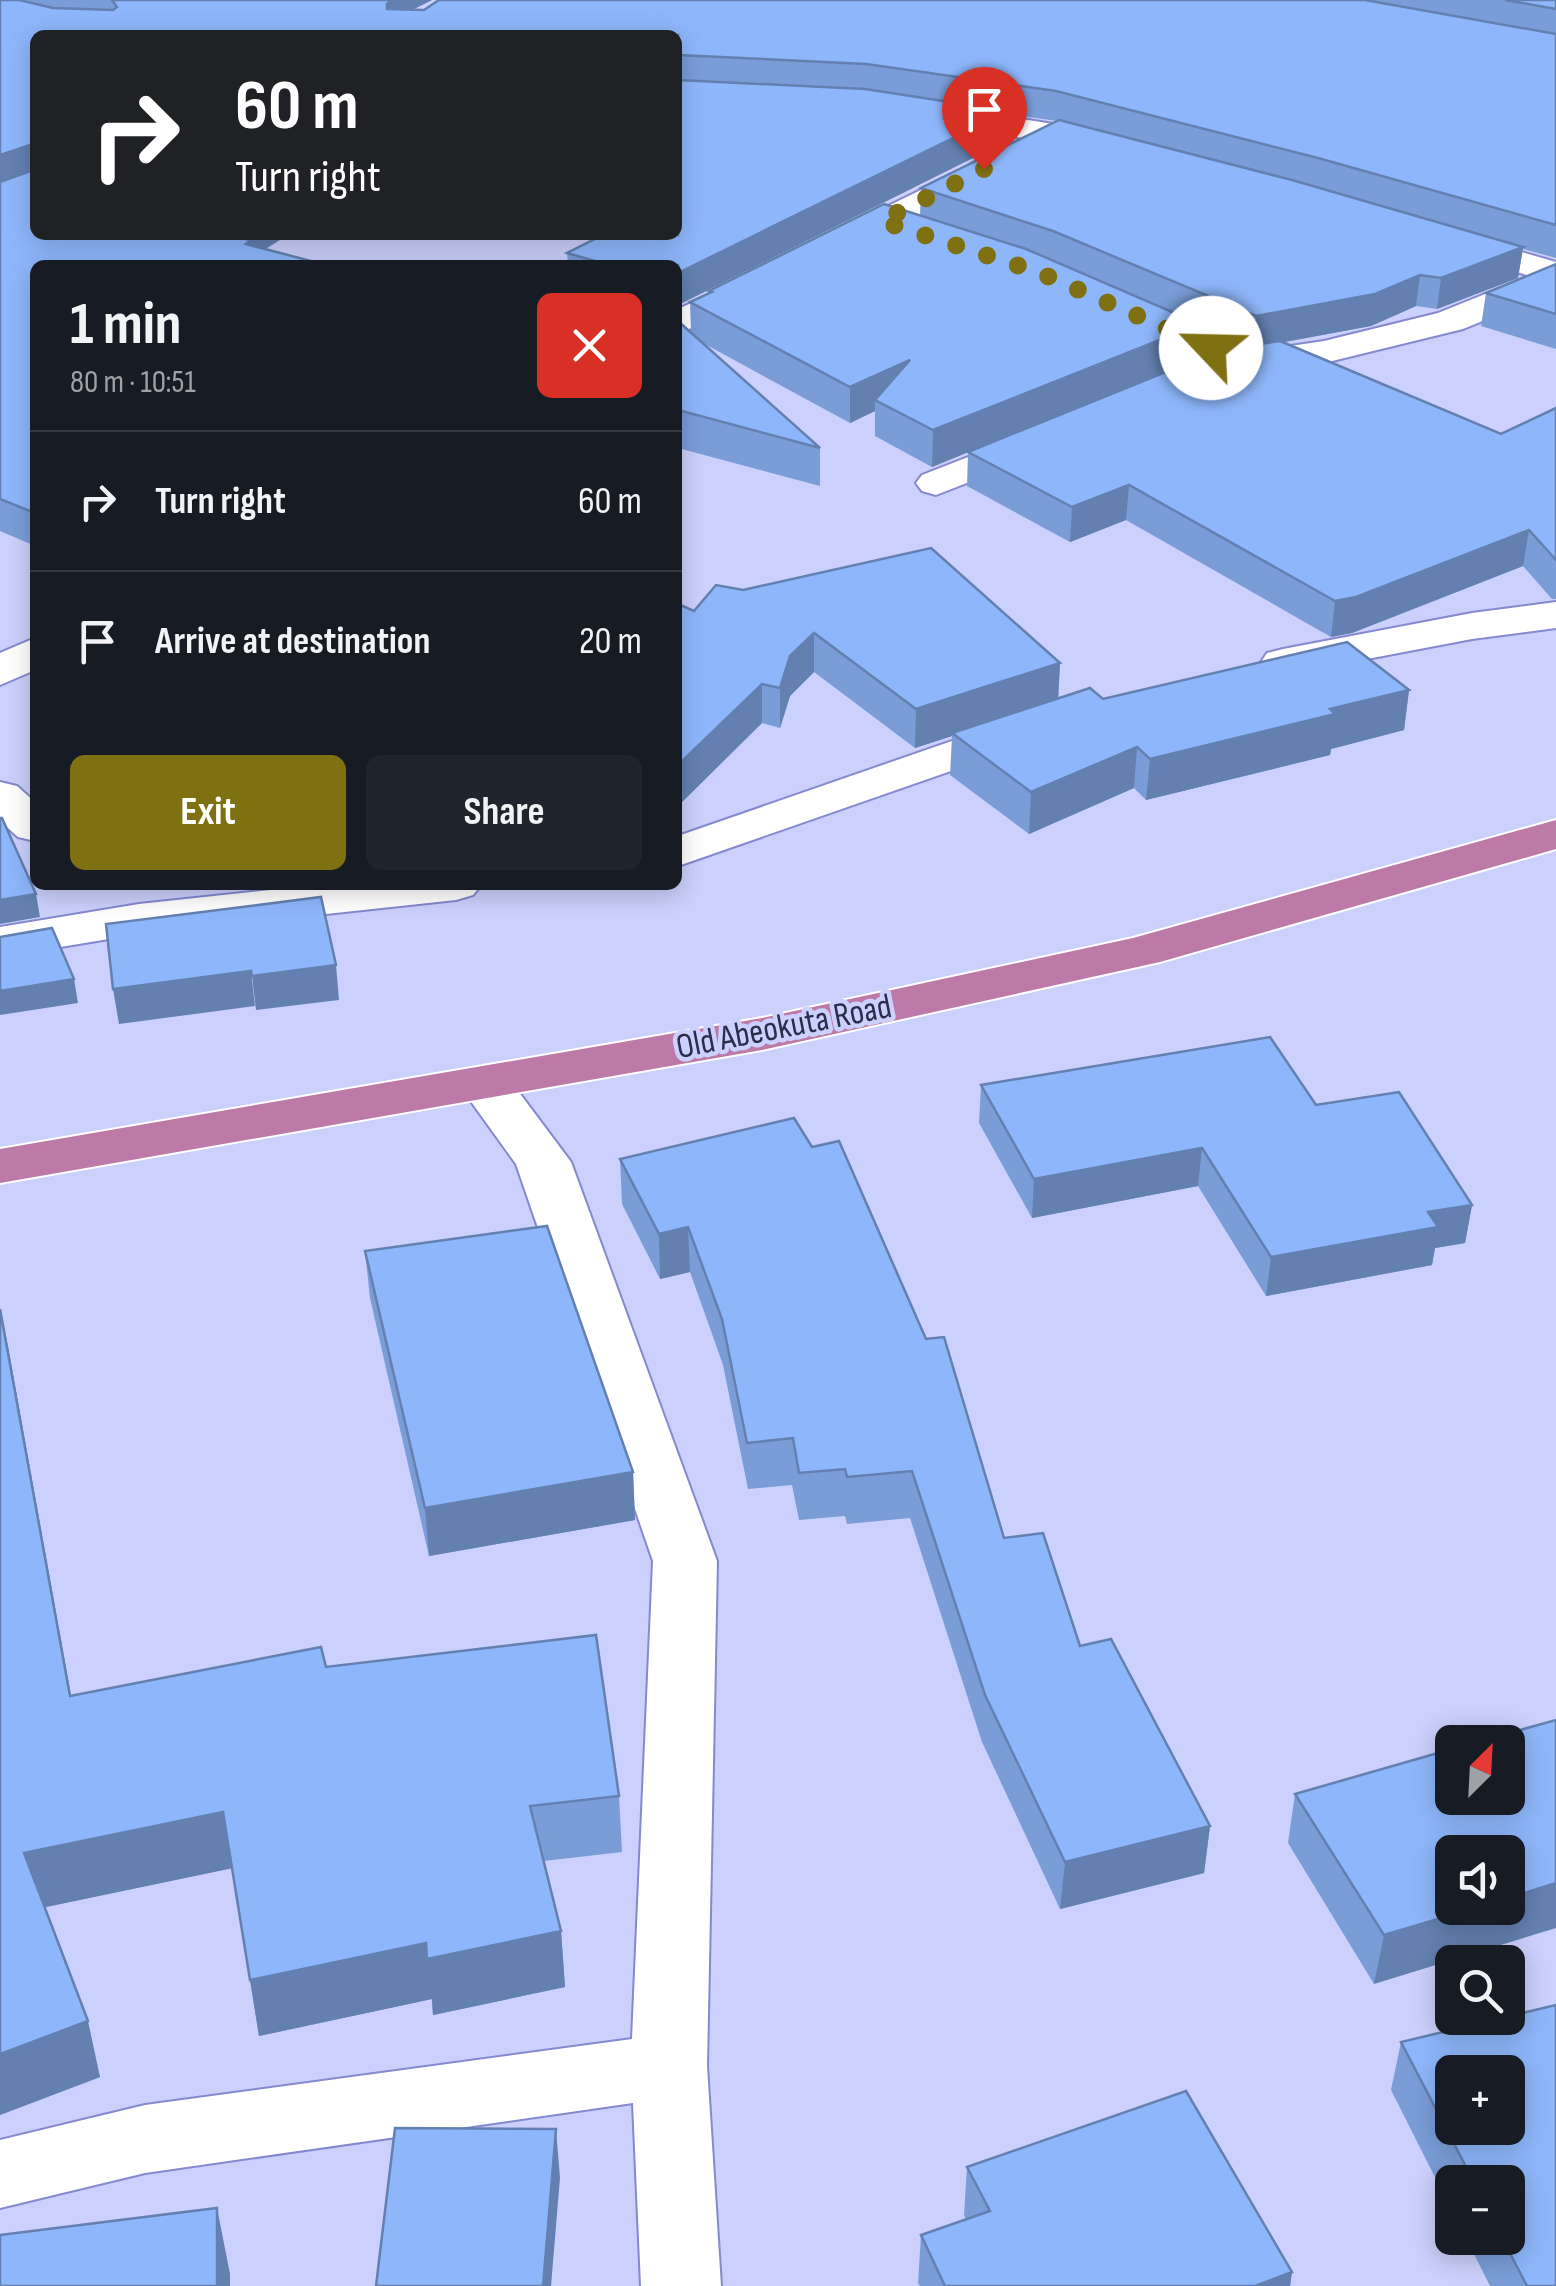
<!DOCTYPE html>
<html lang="en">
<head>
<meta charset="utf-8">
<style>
	:root { --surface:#171b24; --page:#20242c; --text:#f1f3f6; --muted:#9ea1a6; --line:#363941; --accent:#7f7111 }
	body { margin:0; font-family:"Sofia Sans Condensed",sans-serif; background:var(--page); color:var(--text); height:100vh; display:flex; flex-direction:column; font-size:38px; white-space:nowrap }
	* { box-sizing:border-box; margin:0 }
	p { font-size:32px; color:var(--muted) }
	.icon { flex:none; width:55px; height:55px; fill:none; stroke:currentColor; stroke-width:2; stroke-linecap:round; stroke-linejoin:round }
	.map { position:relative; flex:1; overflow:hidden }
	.side { position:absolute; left:30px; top:260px; width:652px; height:630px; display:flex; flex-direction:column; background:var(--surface); border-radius:15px; box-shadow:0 5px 25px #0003 }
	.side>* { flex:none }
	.guide { position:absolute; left:30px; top:30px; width:652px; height:210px; border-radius:15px; box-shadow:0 5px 25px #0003; background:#202124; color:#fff; overflow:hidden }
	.needle { width:65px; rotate:24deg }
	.tools { position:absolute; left:1435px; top:1725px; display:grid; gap:20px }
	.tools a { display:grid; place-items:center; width:90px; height:90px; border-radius:15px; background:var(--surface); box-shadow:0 5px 25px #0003; font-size:50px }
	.pin { position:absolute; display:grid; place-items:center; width:85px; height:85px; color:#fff; margin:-102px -42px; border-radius:50% 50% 50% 0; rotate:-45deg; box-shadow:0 0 10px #0007 }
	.pin .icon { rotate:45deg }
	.me { position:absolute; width:110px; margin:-55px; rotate:294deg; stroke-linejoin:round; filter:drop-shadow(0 0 8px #0008) }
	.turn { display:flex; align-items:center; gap:35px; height:210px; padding:0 40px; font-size:45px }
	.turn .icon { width:130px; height:130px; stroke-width:2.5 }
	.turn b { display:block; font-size:70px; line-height:85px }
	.round { display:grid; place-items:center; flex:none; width:105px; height:105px; border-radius:15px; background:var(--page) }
	.head { display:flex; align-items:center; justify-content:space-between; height:170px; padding:0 40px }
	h1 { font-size:60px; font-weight:700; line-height:75px }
	.button { display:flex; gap:20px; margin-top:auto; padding:20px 40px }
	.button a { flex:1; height:115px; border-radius:15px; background:var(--accent); color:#fff; font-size:40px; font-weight:700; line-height:115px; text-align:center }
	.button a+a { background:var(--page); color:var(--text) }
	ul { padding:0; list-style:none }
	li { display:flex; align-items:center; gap:30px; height:140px; padding:0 40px; border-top:2px solid var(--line) }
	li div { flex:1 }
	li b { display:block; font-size:38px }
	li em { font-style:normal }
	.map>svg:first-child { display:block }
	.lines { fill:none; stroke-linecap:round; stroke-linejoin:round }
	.street-casing { stroke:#8589cf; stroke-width:4 }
	.highway-casing { stroke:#fff; stroke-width:4 }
	.street { fill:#fff; fill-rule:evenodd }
	.highway { fill:#bd79a7; fill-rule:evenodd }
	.wall { fill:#7a9dd8; fill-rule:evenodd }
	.shaded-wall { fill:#6380b0 }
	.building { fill:#8eb7fb; stroke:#6380b0; stroke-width:2.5; fill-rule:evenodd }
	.route { stroke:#7f7111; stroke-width:18; stroke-dasharray:0 32.4 }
	.labels { text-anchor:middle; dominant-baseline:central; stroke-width:9; stroke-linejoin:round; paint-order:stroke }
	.street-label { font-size:35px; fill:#2b2d4a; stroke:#cbd0fc }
</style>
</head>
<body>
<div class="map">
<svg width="1556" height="2286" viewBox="0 0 1556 2286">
	<rect width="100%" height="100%" fill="#cbd0fc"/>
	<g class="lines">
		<!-- street casing -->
		<g class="street-casing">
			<g id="street">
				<path d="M 935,105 L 1053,124 L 1121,142 L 1126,149 L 1121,156 L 1110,159 L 1051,143 L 924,121 L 919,114 L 924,107 Z"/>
				<path d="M 988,157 L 1000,160 L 1004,167 L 1000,174 L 849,251 L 837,254 L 825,251 L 820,244 L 825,237 Z"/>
				<path d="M 1449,231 L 1556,262 L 1556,291 L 1463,329 L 1324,363 L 1236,376 L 1223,373 L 1217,365 L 1223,357 L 1236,354 L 1324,341 L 1438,313 L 1530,276 L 1437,248 L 1432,241 L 1437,234 Z"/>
				<path d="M 756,274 L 769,277 L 774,285 L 769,293 L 678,334 L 678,309 Z"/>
				<path d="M 1035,431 L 1049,435 L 1055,443 L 1049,451 L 936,495 L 922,491 L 916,483 L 922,475 Z"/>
				<path d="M 1556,602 L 1556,628 L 1472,639 L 1283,675 L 1267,671 L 1261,662 L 1267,653 L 1283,649 L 1472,613 Z"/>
				<path d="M 35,638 L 35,670 L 0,685 L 0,653 Z"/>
				<path d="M 1021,717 L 1037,721 L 1044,731 L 1037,741 L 678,866 L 678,836 Z"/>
				<path d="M 0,782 L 17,786 L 35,802 L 35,841 L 18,837 L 0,821 Z"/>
				<path d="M 318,885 L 481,885 L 473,895 L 456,900 L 139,934 L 0,957 L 0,927 L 139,904 Z"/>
				<path d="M 484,1066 L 503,1071 L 571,1162 L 717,1561 L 707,2066 L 721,2286 L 641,2286 L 633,2103 L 145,2173 L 0,2208 L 0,2140 L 145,2105 L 632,2039 L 653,1561 L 516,1164 L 457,1082 L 465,1071 Z"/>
			</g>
		</g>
		<!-- highway casing -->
		<g class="highway-casing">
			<path id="highway" d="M 1556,820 L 1556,849 L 1160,962 L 762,1050 L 0,1183 L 0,1149 L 762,1018 L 1133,938 Z"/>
		</g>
		<!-- street -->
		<use href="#street" class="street"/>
		<!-- highway -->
		<use href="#highway" class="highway"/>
	</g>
	<!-- wall -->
	<g class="wall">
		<path d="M 0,0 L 432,0 L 412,10 L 424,10 L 439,0 L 1556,0 L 1556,258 L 1523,249 L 1518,278 L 1437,309 L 1416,306 L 1371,326 L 1283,342 L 1501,434 L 1556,408 L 1556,599 L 1552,599 L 1523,566 L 1352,633 L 1331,637 L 1126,520 L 1070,542 L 967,486 L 968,452 L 932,467 L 875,436 L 875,411 L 850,423 L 701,342 L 820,448 L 820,486 L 678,448 L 678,321 L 691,333 L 690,302 L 709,294 L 709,291 L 920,215 L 921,188 L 1057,121 L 1008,114 L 1007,141 L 678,305 L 678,265 L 568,265 L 567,253 L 678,235 L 678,35 L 35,35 L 35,546 L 0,531 ZM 1199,325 L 1248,346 L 1014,433 L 1196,359 Z"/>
		<path d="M 1556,264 L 1556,349 L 1481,326 L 1486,293 Z"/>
		<path d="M 678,604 L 694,611 L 1060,663 L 1058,698 L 1103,699 L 1409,690 L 1404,730 L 1331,749 L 1330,755 L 1146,800 L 1134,788 L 1029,834 L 950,775 L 952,736 L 915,748 L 814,672 L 790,696 L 780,728 L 762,723 L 678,806 Z"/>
		<path d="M 981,1085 L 1316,1105 L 1472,1205 L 1465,1243 L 1435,1248 L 1432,1265 L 1266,1296 L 1198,1186 L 1032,1218 L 979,1123 Z"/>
		<path d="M 620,1159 L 1004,1538 L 1210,1826 L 1204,1873 L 1060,1909 L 982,1742 L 910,1518 L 847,1524 L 845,1516 L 799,1520 L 792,1485 L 748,1489 L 723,1365 L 690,1272 L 660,1279 L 622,1204 Z"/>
		<path d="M 365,1251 L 633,1472 L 635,1520 L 429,1556 L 370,1298 Z"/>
		<path d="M 8,1347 L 71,1696 L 326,1667 L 619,1796 L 622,1852 L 544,1861 L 561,1931 L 565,1987 L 433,2015 L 432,1999 L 259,2036 L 232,1868 L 44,1907 L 100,2077 L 0,2115 Z"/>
		<path d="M 1556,1720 L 1374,1984 L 1288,1843 L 1295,1794 Z"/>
		<path d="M 1556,2005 L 1556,2286 L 1490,2286 L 1466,2238 L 1508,2238 L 1508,2182 L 1452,2182 L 1452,2211 L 1391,2090 L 1401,2042 ZM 1452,2072 L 1508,2072 L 1508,2128 L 1452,2128 Z"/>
		<path d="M 967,2167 L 1292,2272 L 1290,2286 L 920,2286 L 918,2283 L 921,2235 L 966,2219 L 964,2215 Z"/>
	</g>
	<!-- shaded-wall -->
	<g class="shaded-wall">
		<path d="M 391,0 L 432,0 L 410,11 L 389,32 L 387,4 Z"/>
		<path d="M 1008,111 L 1007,141 L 678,305 L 678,273 Z"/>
		<path d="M 33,144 L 35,175 L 0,187 L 0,155 Z"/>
		<path d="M 234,235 L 288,235 L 253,257 L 232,237 Z"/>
		<path d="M 1523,247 L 1518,278 L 1437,309 L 1441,278 Z"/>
		<path d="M 1420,275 L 1416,306 L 1371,326 L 1252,348 L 1256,316 Z"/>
		<path d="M 1200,324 L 1196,359 L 932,467 L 933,430 Z"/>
		<path d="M 910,360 L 875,400 L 875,411 L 850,423 L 850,387 Z"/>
		<path d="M 1129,485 L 1126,520 L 1070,542 L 1072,507 Z"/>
		<path d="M 1529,530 L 1523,566 L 1352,633 L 1331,637 L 1335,601 Z"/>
		<path d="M 814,633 L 814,672 L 790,696 L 780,728 L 780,688 L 790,656 Z"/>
		<path d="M 1060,663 L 1058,702 L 952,733 L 952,736 L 915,748 L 916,709 Z"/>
		<path d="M 762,684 L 762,723 L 678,806 L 678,765 Z"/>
		<path d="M 1409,690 L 1404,730 L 1331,749 L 1330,755 L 1146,800 L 1150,759 L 1330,709 Z"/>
		<path d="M 1137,747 L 1134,788 L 1029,834 L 1031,792 Z"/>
		<path d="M 36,894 L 40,917 L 0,924 L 0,900 Z"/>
		<path d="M 336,965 L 339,1000 L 256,1010 L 252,976 Z"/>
		<path d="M 251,971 L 255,1006 L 119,1024 L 113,989 Z"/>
		<path d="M 74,979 L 78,1003 L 0,1015 L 0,991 Z"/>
		<path d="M 1202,1148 L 1198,1186 L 1032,1218 L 1034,1179 Z"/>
		<path d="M 1472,1205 L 1465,1243 L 1435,1248 L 1432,1265 L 1266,1296 L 1271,1257 L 1428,1212 Z"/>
		<path d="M 688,1227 L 690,1272 L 660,1279 L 659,1234 Z"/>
		<path d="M 0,1307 L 8,1347 L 81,1752 L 70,1696 Z"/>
		<path d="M 633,1472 L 635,1520 L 429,1556 L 425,1508 Z"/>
		<path d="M 223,1812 L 233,1868 L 37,1909 L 24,1853 Z"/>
		<path d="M 1210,1826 L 1204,1873 L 1060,1909 L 1065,1862 Z"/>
		<path d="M 1556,1883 L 1556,1928 L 1374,1984 L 1384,1935 L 1475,1908 L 1508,1908 L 1508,1898 Z"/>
		<path d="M 561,1931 L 565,1987 L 433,2015 L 432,1999 L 259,2036 L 250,1980 L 426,1943 Z"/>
		<path d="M 88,2021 L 100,2077 L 0,2115 L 0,2054 Z"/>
		<path d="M 556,2129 L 560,2178 L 551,2286 L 543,2286 Z"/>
		<path d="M 217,2208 L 230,2274 L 230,2286 L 217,2286 Z"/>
		<path d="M 1292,2272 L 1290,2286 L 1255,2286 Z"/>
	</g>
	<!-- building -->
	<g class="building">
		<path d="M 0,0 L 19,0 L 53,8 L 113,10 L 117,7 L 112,0 L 391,0 L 387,4 L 387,9 L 424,10 L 439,0 L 1365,0 L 1556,34 L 1556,225 L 1318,158 L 1056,91 L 866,64 L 678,55 L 678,35 L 35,35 L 35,235 L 234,235 L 232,237 L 251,240 L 246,244 L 326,265 L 35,265 L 35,513 L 0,499 L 0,182 L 33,170 L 33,144 L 0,155 Z"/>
		<path d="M 1505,0 L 1556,0 L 1556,9 Z"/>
		<path d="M 678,80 L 865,89 L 1008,111 L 678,273 L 678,265 L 609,265 L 567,253 L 603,235 L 678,235 Z"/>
		<path d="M 1059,120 L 1292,180 L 1523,247 L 1441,278 L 1420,275 L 1375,294 L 1256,316 L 1053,231 L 921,188 Z"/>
		<path d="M 884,204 L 1026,249 L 1200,324 L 933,430 L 875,400 L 910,360 L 850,387 L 690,302 L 712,292 L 709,291 Z"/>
		<path d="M 1556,264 L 1556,314 L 1486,293 Z"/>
		<path d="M 678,321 L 820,448 L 678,410 Z"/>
		<path d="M 1280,341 L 1501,434 L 1556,408 L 1556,560 L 1529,530 L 1356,597 L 1335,601 L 1129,485 L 1072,507 L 968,452 L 1220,350 Z"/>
		<path d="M 931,548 L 1060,663 L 916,709 L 814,633 L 790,656 L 780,688 L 762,684 L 678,765 L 678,604 L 694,611 L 716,585 L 743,590 Z"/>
		<path d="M 1347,642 L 1409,690 L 1330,709 L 1335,714 L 1150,759 L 1137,747 L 1031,792 L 952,733 L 1090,688 L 1103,699 Z"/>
		<path d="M 0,818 L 2,818 L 36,894 L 0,900 Z"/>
		<path d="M 321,897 L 336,965 L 252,976 L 251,971 L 113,989 L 106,924 Z"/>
		<path d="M 52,928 L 74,979 L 0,991 L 0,937 Z"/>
		<path d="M 1270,1037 L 1316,1105 L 1399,1092 L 1472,1205 L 1428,1212 L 1438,1227 L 1271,1257 L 1202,1148 L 1034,1179 L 981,1085 Z"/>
		<path d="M 794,1118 L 812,1147 L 839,1141 L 926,1339 L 944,1337 L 1004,1538 L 1043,1533 L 1080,1646 L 1111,1639 L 1210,1826 L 1065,1862 L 985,1695 L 912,1471 L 847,1477 L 845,1469 L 799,1473 L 793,1438 L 747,1443 L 722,1319 L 688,1227 L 659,1234 L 620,1159 Z"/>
		<path d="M 547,1226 L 633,1472 L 425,1508 L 365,1251 Z"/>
		<path d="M 0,1309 L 70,1696 L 321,1647 L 326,1667 L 596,1635 L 619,1796 L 530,1806 L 561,1931 L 427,1959 L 426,1943 L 250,1980 L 223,1812 L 24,1853 L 88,2021 L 0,2054 Z"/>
		<path d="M 1556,1720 L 1556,1883 L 1508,1898 L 1508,1852 L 1452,1852 L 1452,1908 L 1475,1908 L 1384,1935 L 1295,1794 L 1452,1749 L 1452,1798 L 1508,1798 L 1508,1742 L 1477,1742 Z"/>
		<path d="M 1556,2005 L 1556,2286 L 1527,2286 L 1502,2238 L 1508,2238 L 1508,2182 L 1474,2182 L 1401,2042 ZM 1452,2072 L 1508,2072 L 1508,2128 L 1452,2128 Z"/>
		<path d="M 1186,2091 L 1292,2272 L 1255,2286 L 945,2286 L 921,2235 L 990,2211 L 967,2167 Z"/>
		<path d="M 395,2128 L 556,2129 L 543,2286 L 376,2286 Z"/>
		<path d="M 217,2208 L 217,2286 L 0,2286 L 0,2235 Z"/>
	</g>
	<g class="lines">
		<!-- route -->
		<path class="route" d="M 984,169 L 881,221 L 1038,272 L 1211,348"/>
	</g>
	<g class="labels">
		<!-- street labels -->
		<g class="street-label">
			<text transform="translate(784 1027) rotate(-11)">Old Abeokuta Road</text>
		</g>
	</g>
</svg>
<div class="tools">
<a><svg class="needle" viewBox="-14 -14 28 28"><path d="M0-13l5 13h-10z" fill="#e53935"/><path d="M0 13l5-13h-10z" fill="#9ea1a6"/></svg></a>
<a><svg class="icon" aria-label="sound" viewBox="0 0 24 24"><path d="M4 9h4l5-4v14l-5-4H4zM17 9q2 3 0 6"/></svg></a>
<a><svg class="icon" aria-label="search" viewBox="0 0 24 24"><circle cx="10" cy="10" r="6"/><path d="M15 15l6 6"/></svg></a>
<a>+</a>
<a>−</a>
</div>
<div class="pin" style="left:984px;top:169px;background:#d93025"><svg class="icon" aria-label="arrive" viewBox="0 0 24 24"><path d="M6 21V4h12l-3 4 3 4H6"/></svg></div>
<svg class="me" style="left:1211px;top:348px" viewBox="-20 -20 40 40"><circle r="19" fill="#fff"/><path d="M0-13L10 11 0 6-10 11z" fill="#7f7111"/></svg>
<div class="guide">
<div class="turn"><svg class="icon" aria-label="right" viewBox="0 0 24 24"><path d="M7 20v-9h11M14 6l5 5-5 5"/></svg><div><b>60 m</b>Turn right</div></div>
</div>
<section class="side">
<div class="head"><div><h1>1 min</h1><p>80 m · 10:51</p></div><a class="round" style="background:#d93025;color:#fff"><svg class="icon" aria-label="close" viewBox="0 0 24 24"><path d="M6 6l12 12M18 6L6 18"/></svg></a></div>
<ul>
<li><svg class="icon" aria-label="right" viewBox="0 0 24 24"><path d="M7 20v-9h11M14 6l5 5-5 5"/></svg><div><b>Turn right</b></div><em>60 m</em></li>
<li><svg class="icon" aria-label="arrive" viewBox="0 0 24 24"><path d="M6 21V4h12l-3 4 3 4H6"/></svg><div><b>Arrive at destination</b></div><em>20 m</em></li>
</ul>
<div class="button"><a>Exit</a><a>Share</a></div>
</section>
</div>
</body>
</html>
